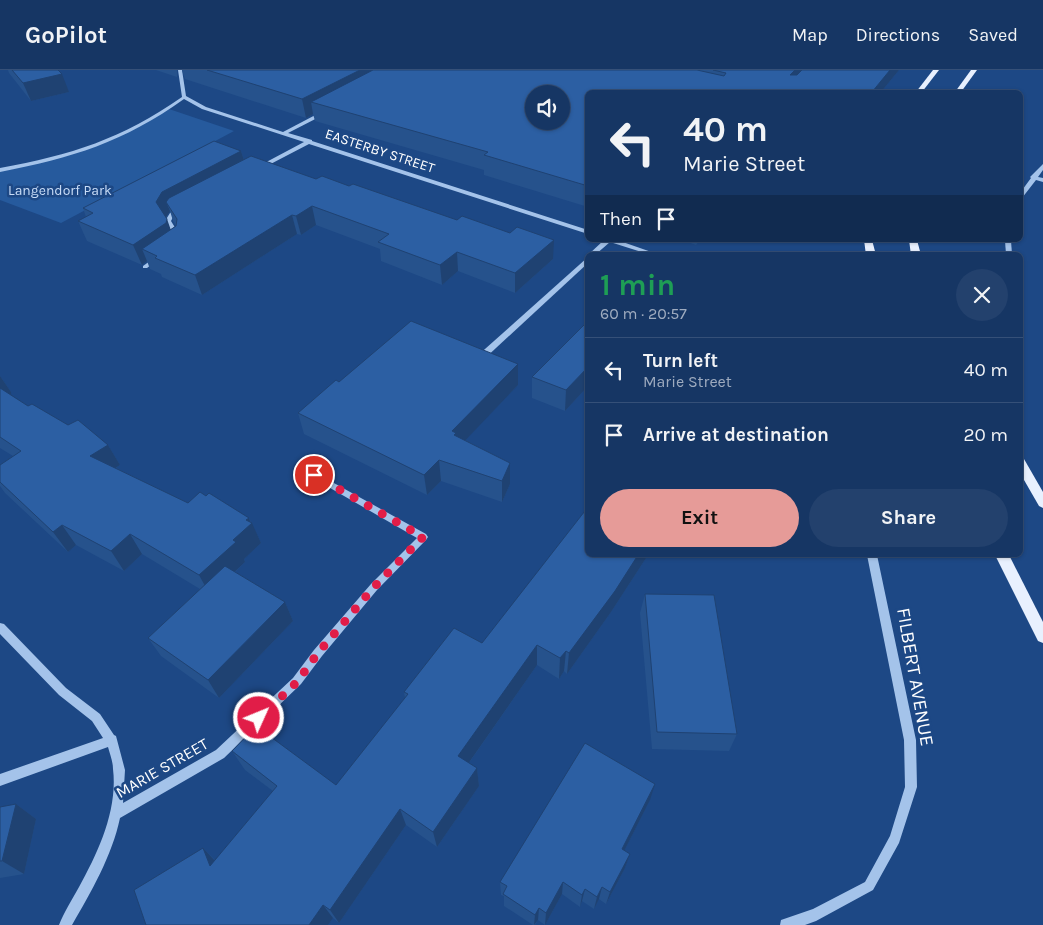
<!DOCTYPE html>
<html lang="en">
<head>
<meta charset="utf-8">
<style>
	:root { --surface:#163664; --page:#23416d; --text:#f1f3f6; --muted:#9eabbf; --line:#355078; --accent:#e69b98 }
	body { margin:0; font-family:Karla,sans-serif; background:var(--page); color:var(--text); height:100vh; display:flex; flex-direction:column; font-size:19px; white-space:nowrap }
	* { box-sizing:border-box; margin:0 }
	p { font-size:16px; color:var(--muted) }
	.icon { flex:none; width:28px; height:28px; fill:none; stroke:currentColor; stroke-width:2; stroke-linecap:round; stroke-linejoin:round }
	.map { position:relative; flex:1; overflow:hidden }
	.sheet { position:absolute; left:585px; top:182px; width:438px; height:305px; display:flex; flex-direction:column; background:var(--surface); border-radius:8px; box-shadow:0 1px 4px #0004,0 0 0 1px var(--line) }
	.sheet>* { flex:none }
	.banner { position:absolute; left:585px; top:20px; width:438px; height:152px; border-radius:8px; box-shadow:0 1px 4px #0004,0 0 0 1px var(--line); background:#163664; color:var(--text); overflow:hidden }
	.controls { position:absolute; left:525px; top:15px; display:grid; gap:10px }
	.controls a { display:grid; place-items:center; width:45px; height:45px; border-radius:50%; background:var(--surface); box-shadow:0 1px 4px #0004,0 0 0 1px var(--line); font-size:25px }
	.pin { position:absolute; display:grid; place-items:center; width:42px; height:42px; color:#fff; margin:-21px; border:2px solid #fff; border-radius:50%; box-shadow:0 1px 5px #0007 }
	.me { position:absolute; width:55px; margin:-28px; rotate:46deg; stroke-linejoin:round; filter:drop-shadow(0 0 4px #0008) }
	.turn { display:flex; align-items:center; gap:18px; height:105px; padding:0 15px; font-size:22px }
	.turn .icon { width:65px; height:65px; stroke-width:2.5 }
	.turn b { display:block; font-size:35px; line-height:42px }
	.then { display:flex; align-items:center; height:48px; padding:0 15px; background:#0003; gap:10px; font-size:19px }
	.round { display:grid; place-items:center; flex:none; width:52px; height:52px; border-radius:26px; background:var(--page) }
	.summary { display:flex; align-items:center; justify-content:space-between; height:85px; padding:0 15px }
	h1 { font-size:30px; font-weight:700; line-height:38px; color:#1e9e55 }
	.cta { display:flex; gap:10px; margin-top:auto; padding:10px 15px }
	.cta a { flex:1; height:58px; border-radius:30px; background:var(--accent); color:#111; font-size:20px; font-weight:700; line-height:58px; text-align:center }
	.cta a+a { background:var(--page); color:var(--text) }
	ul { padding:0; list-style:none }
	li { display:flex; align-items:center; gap:15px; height:65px; padding:0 15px; border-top:1px solid var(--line) }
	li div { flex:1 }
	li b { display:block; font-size:19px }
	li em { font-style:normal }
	header { display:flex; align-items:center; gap:30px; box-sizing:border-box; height:70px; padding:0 25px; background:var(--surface); border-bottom:1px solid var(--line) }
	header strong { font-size:24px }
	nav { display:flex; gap:28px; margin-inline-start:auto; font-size:18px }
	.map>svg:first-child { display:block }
	.green { fill:#265a9d }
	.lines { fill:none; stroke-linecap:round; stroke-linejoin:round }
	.minor { fill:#a4c3ea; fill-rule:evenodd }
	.major { fill:#e8f0fe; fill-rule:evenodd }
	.wall { fill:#26528c; fill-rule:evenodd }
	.shaded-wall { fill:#1f4272 }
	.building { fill:#2c5fa3; stroke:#1f4272; fill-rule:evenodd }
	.route { stroke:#e11d48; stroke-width:9; stroke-dasharray:0 16.2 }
	.labels { text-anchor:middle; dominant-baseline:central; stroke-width:5; stroke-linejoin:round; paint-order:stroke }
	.far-street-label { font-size:14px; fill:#fff; stroke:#1d4885 }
	.far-park-label { font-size:14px; fill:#c9ddf8; stroke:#1d4885 }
	.street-label { font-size:16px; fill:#fff; stroke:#1d4885 }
	.near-street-label { font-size:19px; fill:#fff; stroke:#1d4885 }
</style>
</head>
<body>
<header>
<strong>GoPilot</strong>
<nav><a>Map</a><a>Directions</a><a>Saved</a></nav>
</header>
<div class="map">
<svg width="1043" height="855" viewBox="0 0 1043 855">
	<rect width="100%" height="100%" fill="#1d4885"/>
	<!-- green -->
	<path class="green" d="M 169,39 L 234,61 L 61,153 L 0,130 L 0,100 C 64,89 114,74 169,39 Z"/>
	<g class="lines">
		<!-- minor -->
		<g class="minor">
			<path d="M 178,0 L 182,0 L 186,26 L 206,37 L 283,62 L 323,41 L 327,41 L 327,43 L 288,63 L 312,70 L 312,71 L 588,160 L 588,164 L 309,74 L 261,99 L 257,99 L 257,97 L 304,72 L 202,39 L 184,29 C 124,72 72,88 0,102 L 0,98 C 71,85 122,69 182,27 Z"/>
			<path d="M 1043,94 L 1043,100 L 1038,107 L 1043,108 L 1043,112 L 1036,110 L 1022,128 L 1020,129 L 1020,123 L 1031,108 L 1030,107 Z"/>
			<path d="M 179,138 L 182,140 L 174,145 L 171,151 L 182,169 L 179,171 L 177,170 L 165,151 L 170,143 Z"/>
			<path d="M 604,170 L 617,170 L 660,185 L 651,185 L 610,172 L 595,185 L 588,185 Z"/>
			<path d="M 1005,170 L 1011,170 L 1012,185 L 1006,185 Z"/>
			<path d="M 157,186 L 160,188 L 159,189 L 147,198 L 143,198 L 143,196 Z"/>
			<path d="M 588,187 L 588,193 L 482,291 L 476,291 L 476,287 Z"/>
			<path d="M 314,402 L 426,464 L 428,467 L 426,470 L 377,520 L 322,586 L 301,614 L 224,688 L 120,748 C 112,786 91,822 72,855 L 59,855 C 64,842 72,830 79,817 C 98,783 118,740 113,699 C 113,692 110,684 108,677 L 0,716 L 0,704 L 103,668 L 92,651 L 59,625 L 0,564 L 0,553 L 4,554 L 66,618 L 100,644 L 114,665 L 116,666 L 125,700 L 123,733 L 216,680 L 293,608 L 314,580 L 371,514 L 417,468 L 311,407 L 310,405 L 311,403 Z"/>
			<path d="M 867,485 L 877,485 L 916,670 L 917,717 L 899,773 L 873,820 L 816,851 L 805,855 L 780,855 L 781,850 L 813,839 L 865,812 L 890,766 L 905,717 L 904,670 Z"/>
		</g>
		<!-- major -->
		<g class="major">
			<path d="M 933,0 L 939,0 L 922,22 L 916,22 Z"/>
			<path d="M 971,0 L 977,0 L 961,22 L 955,22 Z"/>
			<path d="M 864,170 L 872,170 L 876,185 L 866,185 Z"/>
			<path d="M 909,170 L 917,170 L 921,185 L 911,185 Z"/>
			<path d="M 1020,388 L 1024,389 L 1043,422 L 1043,438 L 1039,436 L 1020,403 Z"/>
			<path d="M 995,485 L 1009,485 L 1043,552 L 1043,573 L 1038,571 Z"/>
		</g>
	</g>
	<!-- wall -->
	<g class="wall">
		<path d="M 8,0 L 58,0 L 69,22 L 31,31 L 9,3 Z"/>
		<path d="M 156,0 L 177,0 L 177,7 Z"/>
		<path d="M 182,0 L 899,0 L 881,22 L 588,22 L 588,137 L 484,105 L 484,100 L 315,51 L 313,44 L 306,48 L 185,9 Z"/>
		<path d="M 241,81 L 244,90 L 316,109 L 553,189 L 515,223 L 458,201 L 442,215 L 381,191 L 380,179 L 316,155 L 301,165 L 297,164 L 202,225 L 162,207 L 161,204 L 150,199 L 147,191 L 142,195 L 87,171 L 78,151 L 86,147 L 83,138 ZM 170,141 L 173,151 L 176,156 L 170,160 L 166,148 Z"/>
		<path d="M 682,170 L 700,170 L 696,175 Z"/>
		<path d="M 588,251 L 588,316 L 565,341 L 532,328 L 532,307 Z"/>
		<path d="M 0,306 L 11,322 L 11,325 L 28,336 L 108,375 L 120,395 L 116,398 L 188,433 L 206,426 L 249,448 L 261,473 L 244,489 L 245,492 L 235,502 L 285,532 L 293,551 L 219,628 L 161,586 L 148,568 L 200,519 L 142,484 L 124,501 L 76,475 L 68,482 L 5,423 L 0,416 L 0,395 L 13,386 L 0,378 Z"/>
		<path d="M 518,315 L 465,370 L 510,393 L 510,414 L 502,432 L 441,411 L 427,425 L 304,364 L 298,343 Z"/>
		<path d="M 588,485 L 648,485 L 611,542 L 567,604 L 564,601 L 559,609 L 537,595 L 469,693 L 477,698 L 479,716 L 437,777 L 406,755 L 339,853 L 333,848 L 328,855 L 146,855 L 203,778 L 215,790 L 273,721 L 245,700 L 232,681 L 336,715 L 405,628 L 404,622 L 482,573 Z"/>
		<path d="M 645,524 L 737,664 L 729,681 L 652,679 L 640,543 Z"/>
		<path d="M 650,730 L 624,781 L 630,784 L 625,798 L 606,834 L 599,829 L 594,839 L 582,831 L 580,837 L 562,824 L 545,855 L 538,850 L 535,855 L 533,855 L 504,836 L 504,826 L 501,825 L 500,812 Z"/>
		<path d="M 16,734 L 36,749 L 24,804 L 0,808 L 0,737 Z"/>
	</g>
	<!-- shaded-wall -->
	<g class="shaded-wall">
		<path d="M 360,0 L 396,0 L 311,32 L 313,44 L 306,48 L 302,29 Z"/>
		<path d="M 795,0 L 805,0 L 786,22 L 790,5 Z"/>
		<path d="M 890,0 L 899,0 L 881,22 L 872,22 Z"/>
		<path d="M 62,4 L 69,22 L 31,31 L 23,13 Z"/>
		<path d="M 241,81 L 247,100 L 166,132 L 170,141 L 163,152 L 156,132 L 162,122 Z"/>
		<path d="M 312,136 L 316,155 L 301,165 L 296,146 Z"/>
		<path d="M 292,145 L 297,164 L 202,225 L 195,205 Z"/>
		<path d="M 167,149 L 174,169 L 142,179 L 147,191 L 142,195 L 133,175 Z"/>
		<path d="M 554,170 L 553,189 L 515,223 L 515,203 Z"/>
		<path d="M 457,182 L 458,201 L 442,215 L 440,195 Z"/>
		<path d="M 518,294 L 518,315 L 458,378 L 452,361 Z"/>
		<path d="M 588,297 L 588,316 L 565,341 L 566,320 Z"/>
		<path d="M 0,306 L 11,322 L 12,338 L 0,320 Z"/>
		<path d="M 108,375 L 120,395 L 103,406 L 90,386 Z"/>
		<path d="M 439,390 L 441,411 L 427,425 L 424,405 Z"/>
		<path d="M 510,393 L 510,414 L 502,432 L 502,411 Z"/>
		<path d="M 249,448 L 251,454 L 252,453 L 261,473 L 244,489 L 245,492 L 210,525 L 199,505 L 233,470 L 246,450 Z"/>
		<path d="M 62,455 L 76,475 L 68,482 L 53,462 Z"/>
		<path d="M 130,464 L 142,484 L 124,501 L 111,481 Z"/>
		<path d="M 638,485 L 648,485 L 611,542 L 567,604 L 569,583 Z"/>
		<path d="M 285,532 L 293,551 L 219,628 L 208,610 Z"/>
		<path d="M 537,575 L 537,595 L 461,704 L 458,686 Z"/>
		<path d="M 566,581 L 564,601 L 559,609 L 560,588 Z"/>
		<path d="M 477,698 L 479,716 L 437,777 L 433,762 Z"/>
		<path d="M 655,714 L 650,730 L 618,793 L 622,779 Z"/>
		<path d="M 16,734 L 36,749 L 24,804 L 2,791 Z"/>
		<path d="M 400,739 L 406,755 L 339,853 L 330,840 Z"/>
		<path d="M 203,778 L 217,793 L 210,796 Z"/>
		<path d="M 630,784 L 625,798 L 606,834 L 610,822 Z"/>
		<path d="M 563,812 L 562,824 L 545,855 L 546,843 Z"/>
		<path d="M 602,817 L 599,829 L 594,839 L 597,827 Z"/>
		<path d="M 585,819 L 582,831 L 580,837 L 582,825 Z"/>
		<path d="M 323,835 L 333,848 L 328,855 L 309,855 Z"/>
		<path d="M 539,838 L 538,850 L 534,855 L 535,845 Z"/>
	</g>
	<!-- building -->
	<g class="building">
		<path d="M 12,0 L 58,0 L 62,4 L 23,13 Z"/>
		<path d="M 207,0 L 360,0 L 302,29 Z"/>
		<path d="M 373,0 L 697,0 L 724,6 L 726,3 L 713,0 L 795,0 L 790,5 L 797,5 L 802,0 L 890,0 L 872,22 L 588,22 L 588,116 L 484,85 L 488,82 L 311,32 ZM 534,24 L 561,24 L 561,51 L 534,51 Z"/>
		<path d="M 214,71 L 241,81 L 162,122 L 156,132 L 167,149 L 166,153 L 133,175 L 78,151 L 93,143 L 83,138 Z"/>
		<path d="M 251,86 L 316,109 L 322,106 L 349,116 L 353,114 L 457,150 L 462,146 L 510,163 L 517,157 L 554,170 L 515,203 L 457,182 L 440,195 L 378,172 L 389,164 L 312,136 L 296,146 L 292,145 L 195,205 L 155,188 L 157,186 L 142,179 L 176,156 L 177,149 L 166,132 L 169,128 Z"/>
		<path d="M 411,251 L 518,294 L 452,361 L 456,363 L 454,365 L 510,393 L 502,411 L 439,390 L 424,405 L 298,343 L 336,310 L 339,312 Z"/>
		<path d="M 588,251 L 588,297 L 566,320 L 532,307 Z"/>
		<path d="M 0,318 L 28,336 L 32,334 L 68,355 L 78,350 L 108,375 L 90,386 L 188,433 L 200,422 L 206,426 L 209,423 L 249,448 L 246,450 L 252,453 L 233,470 L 236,472 L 199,505 L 130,464 L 111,481 L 62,455 L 53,462 L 0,412 L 0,395 L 21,381 L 0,367 Z"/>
		<path d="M 588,437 L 588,485 L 638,485 L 615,521 L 569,583 L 566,581 L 560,588 L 537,575 L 458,686 L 477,698 L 433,762 L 400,739 L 330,840 L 323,835 L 309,855 L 146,855 L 134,820 L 203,778 L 210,796 L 277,716 L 232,681 L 256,656 L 336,715 L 408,624 L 404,622 L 454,558 L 482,573 Z"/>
		<path d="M 225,496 L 285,532 L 208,610 L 148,568 Z"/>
		<path d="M 645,524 L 714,525 L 737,664 L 657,662 Z"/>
		<path d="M 585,673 L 655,714 L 622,779 L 630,784 L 610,822 L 602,817 L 597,827 L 585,819 L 582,825 L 563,812 L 546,843 L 539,838 L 535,845 L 503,824 L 507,816 L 500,812 Z"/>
		<path d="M 16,734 L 2,791 L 0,791 L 0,737 Z"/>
	</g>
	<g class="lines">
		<!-- route -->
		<path class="route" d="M 259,648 L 297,612 L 318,583 L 374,517 L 423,467 L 314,405"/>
	</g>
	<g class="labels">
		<!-- far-street labels -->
		<g class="far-street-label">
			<text transform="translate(380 81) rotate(18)">EASTERBY STREET</text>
		</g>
		<!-- far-park labels -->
		<g class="far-park-label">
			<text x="60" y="120">Langendorf Park</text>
		</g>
		<!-- street labels -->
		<g class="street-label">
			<text transform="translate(162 698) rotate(-30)">MARIE STREET</text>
		</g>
		<!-- near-street labels -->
		<g class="near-street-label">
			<text transform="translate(915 607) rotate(80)">FILBERT AVENUE</text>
		</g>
	</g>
</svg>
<div class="controls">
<a><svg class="icon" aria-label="sound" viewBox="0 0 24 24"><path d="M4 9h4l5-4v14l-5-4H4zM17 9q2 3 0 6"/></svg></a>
</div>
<div class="pin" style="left:314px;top:405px;background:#d93025"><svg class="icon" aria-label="arrive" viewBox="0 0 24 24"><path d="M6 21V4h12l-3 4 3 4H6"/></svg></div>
<svg class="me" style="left:259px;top:648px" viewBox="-20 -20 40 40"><circle r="17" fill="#e11d48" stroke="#fff" stroke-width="3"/><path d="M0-11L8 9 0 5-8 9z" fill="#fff"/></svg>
<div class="banner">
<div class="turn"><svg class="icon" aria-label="left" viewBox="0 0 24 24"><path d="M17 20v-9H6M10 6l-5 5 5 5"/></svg><div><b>40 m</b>Marie Street</div></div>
<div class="then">Then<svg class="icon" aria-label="arrive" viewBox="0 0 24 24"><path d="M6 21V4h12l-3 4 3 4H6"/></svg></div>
</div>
<section class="sheet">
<div class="summary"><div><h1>1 min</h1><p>60 m · 20:57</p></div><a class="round"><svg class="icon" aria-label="close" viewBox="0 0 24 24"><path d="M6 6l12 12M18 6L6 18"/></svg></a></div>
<ul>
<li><svg class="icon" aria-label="left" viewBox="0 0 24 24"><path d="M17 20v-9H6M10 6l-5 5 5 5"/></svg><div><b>Turn left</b><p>Marie Street</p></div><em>40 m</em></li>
<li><svg class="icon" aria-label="arrive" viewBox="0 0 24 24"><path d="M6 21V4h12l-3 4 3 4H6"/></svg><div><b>Arrive at destination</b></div><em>20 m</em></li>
</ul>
<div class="cta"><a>Exit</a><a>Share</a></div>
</section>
</div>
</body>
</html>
